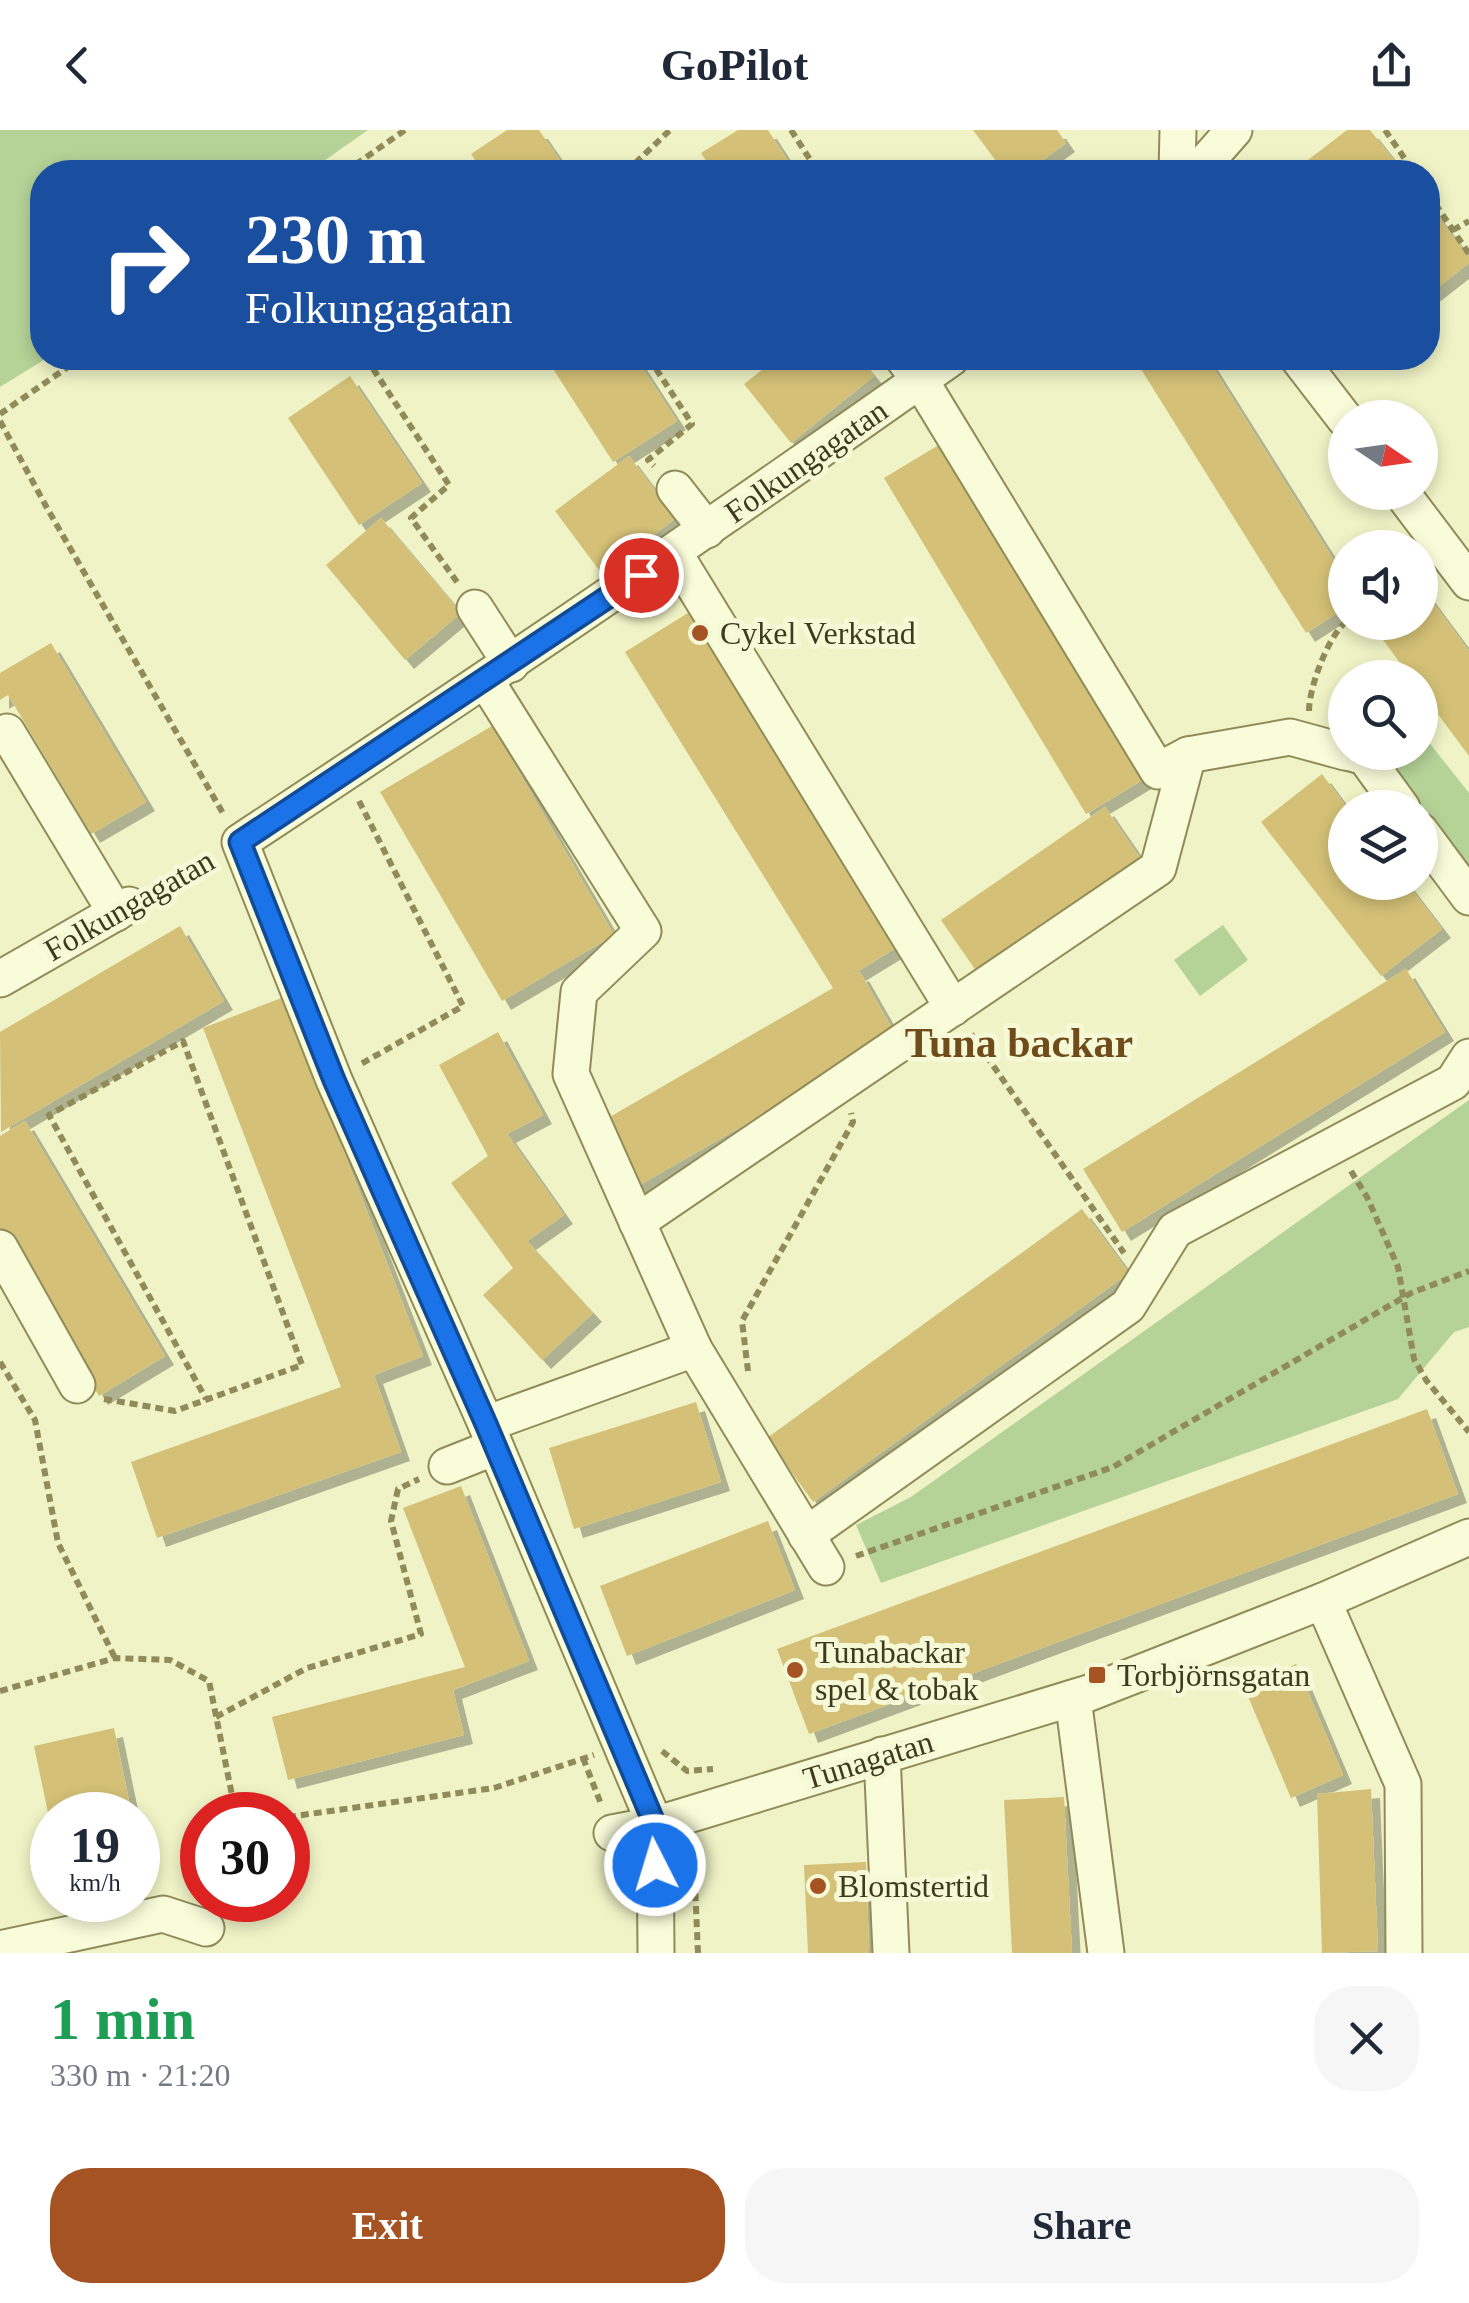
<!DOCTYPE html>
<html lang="en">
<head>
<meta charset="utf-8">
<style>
	:root { --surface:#fff; --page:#f6f6f7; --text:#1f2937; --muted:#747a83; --accent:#a55322 }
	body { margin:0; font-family:"Times New Roman",serif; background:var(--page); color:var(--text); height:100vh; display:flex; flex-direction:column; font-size:38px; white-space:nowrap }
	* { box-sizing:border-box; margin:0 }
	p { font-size:32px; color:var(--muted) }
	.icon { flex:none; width:55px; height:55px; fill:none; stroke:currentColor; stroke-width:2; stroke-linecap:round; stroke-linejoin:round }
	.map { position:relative; height:1823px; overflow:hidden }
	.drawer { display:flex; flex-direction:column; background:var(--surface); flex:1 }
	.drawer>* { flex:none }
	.guide { position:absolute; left:30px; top:30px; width:1410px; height:210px; border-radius:40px; box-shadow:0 5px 15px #0003; background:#1a4fa0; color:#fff; overflow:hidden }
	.needle { width:65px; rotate:103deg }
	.controls { position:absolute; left:1328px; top:270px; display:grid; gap:20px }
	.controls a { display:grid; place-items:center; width:110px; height:110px; border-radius:50%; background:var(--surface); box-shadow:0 5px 15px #0003; font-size:50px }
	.speed { position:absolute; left:30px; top:1662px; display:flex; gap:20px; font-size:50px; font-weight:700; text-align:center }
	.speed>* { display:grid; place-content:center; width:130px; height:130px; border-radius:50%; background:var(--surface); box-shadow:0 5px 15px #0003; line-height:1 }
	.speed small { font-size:25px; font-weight:400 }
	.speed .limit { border:15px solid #d22; background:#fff; color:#111 }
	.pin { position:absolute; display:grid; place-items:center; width:85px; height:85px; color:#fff; margin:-42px; border:5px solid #fff; border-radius:50%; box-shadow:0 2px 10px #0007 }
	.me { position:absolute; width:110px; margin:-55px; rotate:355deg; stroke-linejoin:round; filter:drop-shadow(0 0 8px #0008) }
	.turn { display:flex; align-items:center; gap:35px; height:210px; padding:0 50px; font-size:45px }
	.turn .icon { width:130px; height:130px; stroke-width:2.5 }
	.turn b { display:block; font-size:70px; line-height:85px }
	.round { display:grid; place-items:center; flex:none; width:105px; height:105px; border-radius:40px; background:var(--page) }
	.overview { display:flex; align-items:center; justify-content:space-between; height:170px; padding:0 50px }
	h1 { font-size:60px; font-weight:700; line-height:75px; color:#1e9e55 }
	.button { display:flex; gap:20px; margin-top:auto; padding:20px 50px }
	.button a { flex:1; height:115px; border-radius:40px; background:var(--accent); color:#fff; font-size:40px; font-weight:700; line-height:115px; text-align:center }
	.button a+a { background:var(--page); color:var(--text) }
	header { display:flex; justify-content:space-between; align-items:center; height:130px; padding:0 50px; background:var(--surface); font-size:45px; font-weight:700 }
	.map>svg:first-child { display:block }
	.green { fill:#b5d297 }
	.building { fill:#d4c177; filter:url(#shadow) }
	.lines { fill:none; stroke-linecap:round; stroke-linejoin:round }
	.minor-casing { stroke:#908b58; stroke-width:39 }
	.path { stroke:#908b58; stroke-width:6; stroke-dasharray:8 5; stroke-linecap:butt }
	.minor { stroke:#f9fcd9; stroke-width:35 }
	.route-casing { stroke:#114b97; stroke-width:25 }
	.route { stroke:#1a73e8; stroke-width:18 }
	.poi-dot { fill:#a55322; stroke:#f6f9d5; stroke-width:4 }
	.labels { text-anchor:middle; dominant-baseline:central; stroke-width:10; stroke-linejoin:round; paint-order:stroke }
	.street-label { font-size:32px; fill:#3e3a1e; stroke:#f6f9d5 }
	.poi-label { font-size:32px; fill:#3e3a1e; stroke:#f6f9d5; text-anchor:start }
	.district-label { font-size:42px; font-weight:bold; fill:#6f4c19; stroke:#f6f9d5 }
</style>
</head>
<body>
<header><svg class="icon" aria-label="back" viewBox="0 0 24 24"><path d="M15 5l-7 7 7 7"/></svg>GoPilot<svg class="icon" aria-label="share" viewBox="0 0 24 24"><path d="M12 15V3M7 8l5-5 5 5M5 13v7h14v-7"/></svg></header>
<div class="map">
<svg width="1469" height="1823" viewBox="0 0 1469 1823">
	<defs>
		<filter id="shadow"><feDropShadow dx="9" dy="9" stdDeviation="0" flood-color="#0004"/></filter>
	</defs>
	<rect width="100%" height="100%" fill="#eff3c5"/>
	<!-- green -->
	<g class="green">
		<path d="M 0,0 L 368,0 L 308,42 L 42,42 L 42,228 L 47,228 L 0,257 Z"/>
		<path d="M 1420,601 L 1469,663 L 1469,737 L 1377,623 L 1420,622 Z"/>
		<path d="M 1223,795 L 1248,830 L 1200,866 L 1174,830 Z"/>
		<path d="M 1469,970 L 1469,1197 L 1454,1202 L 1398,1269 L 881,1453 L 856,1395 L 911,1367 Z"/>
	</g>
	<!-- building -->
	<g class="building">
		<path d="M 507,0 L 539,0 L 568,42 L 483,42 L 471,24 Z"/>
		<path d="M 738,0 L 768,0 L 795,42 L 713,42 L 701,23 Z"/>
		<path d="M 973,0 L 1057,0 L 1066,13 L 1026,42 L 1004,42 Z"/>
		<path d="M 1347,0 L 1370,0 L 1403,42 L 1318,42 L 1308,30 Z"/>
		<path d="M 1428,74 L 1469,127 L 1469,133 L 1428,165 Z"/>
		<path d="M 546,228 L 636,228 L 677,291 L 613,332 Z"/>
		<path d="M 777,228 L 859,228 L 874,246 L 791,313 L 744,254 Z"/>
		<path d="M 1134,228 L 1207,228 L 1345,448 L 1345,478 L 1306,503 Z"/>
		<path d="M 350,246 L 422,353 L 359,395 L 288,288 Z"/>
		<path d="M 947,310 L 1149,646 L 1086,684 L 884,348 Z"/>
		<path d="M 629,326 L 676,388 L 602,444 L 555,381 Z"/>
		<path d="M 381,388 L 461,483 L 405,530 L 326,435 Z"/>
		<path d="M 1420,455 L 1469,521 L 1469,626 L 1420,560 L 1420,548 L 1411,548 L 1370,492 L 1420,492 Z"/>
		<path d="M 696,478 L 904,813 L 850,846 L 860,842 L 897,907 L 638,1056 L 601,992 L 833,858 L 625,522 Z"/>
		<path d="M 51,513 L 146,672 L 91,704 L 8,565 L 0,570 L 0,543 Z"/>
		<path d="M 492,596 L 614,805 L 502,871 L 380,662 Z"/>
		<path d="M 1322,644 L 1347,678 L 1345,752 L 1406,752 L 1442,799 L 1381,846 L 1261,692 Z"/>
		<path d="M 1105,677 L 1147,738 L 983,851 L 941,790 Z"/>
		<path d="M 180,796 L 224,871 L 1,1002 L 0,902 Z"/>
		<path d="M 1406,839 L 1445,902 L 1122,1102 L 1083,1039 Z"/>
		<path d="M 284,867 L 423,1226 L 374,1245 L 401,1322 L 157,1408 L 131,1332 L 341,1257 L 203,898 Z"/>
		<path d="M 498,902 L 543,985 L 507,1004 L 564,1085 L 527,1111 L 593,1183 L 542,1230 L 483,1165 L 513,1138 L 451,1053 L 488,1026 L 439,935 Z"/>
		<path d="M 25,991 L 165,1226 L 99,1266 L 0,1101 L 0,1006 Z"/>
		<path d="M 1082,1079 L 1129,1143 L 813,1372 L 767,1308 Z"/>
		<path d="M 696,1272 L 721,1352 L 574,1399 L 549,1318 Z"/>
		<path d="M 1427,1279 L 1458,1364 L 809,1604 L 777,1519 Z"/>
		<path d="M 461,1356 L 529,1531 L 453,1560 L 464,1605 L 288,1650 L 272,1587 L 465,1537 L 403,1378 Z"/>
		<path d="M 768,1391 L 795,1460 L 627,1526 L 600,1456 Z"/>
		<path d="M 1296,1534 L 1343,1645 L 1291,1668 L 1244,1557 Z"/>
		<path d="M 114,1598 L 132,1685 L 52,1685 L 51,1697 L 34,1616 Z"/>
		<path d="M 1371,1659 L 1378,1821 L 1322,1823 L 1317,1664 Z"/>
		<path d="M 1064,1667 L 1072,1823 L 1012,1823 L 1004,1670 Z"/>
		<path d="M 866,1732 L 869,1823 L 808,1823 L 804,1735 Z"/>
	</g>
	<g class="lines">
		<!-- minor casing -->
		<g class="minor-casing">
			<g id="minor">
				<path d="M 1177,42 L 1178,0"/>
				<path d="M 1197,42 L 1234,0"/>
				<path d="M 903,228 L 920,250 L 1158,641 L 1188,625"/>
				<path d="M 1298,228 L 1345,289"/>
				<path d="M 675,359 L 707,400"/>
				<path d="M 1401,362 L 1469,452"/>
				<path d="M 674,423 L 953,878"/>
				<path d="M 475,478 L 511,534"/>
				<path d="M 486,551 L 643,801 L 579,862 L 571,944 L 694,1219"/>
				<path d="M 0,606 L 7,602 L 116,783"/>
				<path d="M 1347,622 L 1365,627 L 1402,678"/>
				<path d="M 1420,701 L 1469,767"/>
				<path d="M 0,849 L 129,775"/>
				<path d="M 637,1092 L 1158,738 L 1188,625 L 1290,607 L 1345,622"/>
				<path d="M 0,1118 L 77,1255"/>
				<path d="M 486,1294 L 694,1219 L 826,1437"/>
				<path d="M 447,1336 L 495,1317"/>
				<path d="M 806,1405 L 1128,1176 L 1175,1100 L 1453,952 L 1469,927"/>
				<path d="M 1323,1471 L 1403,1654 L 1404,1823"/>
				<path d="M 1073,1568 L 1106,1823"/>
				<path d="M 882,1625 L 891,1823"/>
				<path d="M 612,1703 L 655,1695 L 1089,1563 L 1323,1471 L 1469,1407"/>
				<path d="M 0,1819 L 163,1784 L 206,1798"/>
				<path d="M 656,1823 L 655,1695 L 486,1294 L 334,950 L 240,712 C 480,554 717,394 951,228"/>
			</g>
		</g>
		<!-- path -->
		<g class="path">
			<path d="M 791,0 L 818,42"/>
			<path d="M 1385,0 L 1414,42"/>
			<path d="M 345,42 L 405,0"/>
			<path d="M 626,42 L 670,0"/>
			<path d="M 1428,63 L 1469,124"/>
			<path d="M 1453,100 L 1469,91"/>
			<path d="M 366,228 L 449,355 L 411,388 L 457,452"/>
			<path d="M 649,228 L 692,294 L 648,330 L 654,336"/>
			<path d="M 0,284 L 81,228"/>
			<path d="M 0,291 L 47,378 L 224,685"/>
			<path d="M 1309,581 C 1309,558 1328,506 1346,492"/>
			<path d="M 359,671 L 463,876 L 361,934"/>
			<path d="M 154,761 L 212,728"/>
			<path d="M 971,904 L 1124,1123"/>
			<path d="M 1351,1041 L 1367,1067 L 1398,1137 L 1414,1229 L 1426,1250 L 1469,1302"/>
			<path d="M 0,1232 L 35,1290 L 58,1413 L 115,1528"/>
			<path d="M 748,1241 L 742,1191 L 853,992 L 851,983"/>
			<path d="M 104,1269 L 175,1281 L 302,1235 L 183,911 L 49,985 L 206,1269"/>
			<path d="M 856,1426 L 1113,1337 L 1411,1163 L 1469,1141"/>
			<path d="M 0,1561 L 115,1528 L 170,1530 L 209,1551 L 236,1685"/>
			<path d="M 216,1587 L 307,1538 L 421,1504 L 391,1391 L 398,1359 L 419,1349"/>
			<path d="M 662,1621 L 687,1641 L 713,1639"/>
			<path d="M 583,1628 L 601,1674"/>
			<path d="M 288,1687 L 494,1658 L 594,1625"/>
			<path d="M 698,1823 L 694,1732 L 700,1716"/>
		</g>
		<!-- minor -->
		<use href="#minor" class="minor"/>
	</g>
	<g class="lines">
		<!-- route casing -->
		<g class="route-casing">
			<path id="route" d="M 641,445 L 240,712 L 334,950 L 486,1294 L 655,1695 L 655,1735"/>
		</g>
		<!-- route -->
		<use href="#route" class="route"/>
	</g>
	<!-- markers -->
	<g class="poi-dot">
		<circle cx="700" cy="503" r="10"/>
		<circle cx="795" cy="1540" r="10"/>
		<rect x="1087" y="1535" width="20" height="20" rx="5"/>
		<circle cx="818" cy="1756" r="10"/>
	</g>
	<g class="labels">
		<!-- street labels -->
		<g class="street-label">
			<text transform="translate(806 331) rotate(-35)">Folkungagatan</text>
			<text transform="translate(129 775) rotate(-30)">Folkungagatan</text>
			<text transform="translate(868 1630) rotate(-17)">Tunagatan</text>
		</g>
		<!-- poi labels -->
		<g class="poi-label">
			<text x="720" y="503">Cykel Verkstad</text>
			<text x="815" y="1522">Tunabackar<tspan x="815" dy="37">spel &amp; tobak</tspan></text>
			<text x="1117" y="1545">Torbjörnsgatan</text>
			<text x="838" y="1756">Blomstertid</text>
		</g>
		<!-- district labels -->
		<g class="district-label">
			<text x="1019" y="913">Tuna backar</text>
		</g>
	</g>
</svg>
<div class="controls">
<a><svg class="needle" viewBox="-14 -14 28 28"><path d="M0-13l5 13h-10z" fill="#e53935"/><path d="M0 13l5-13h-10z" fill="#747a83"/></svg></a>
<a><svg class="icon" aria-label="sound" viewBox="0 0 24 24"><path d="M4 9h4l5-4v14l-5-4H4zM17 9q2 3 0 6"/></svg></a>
<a><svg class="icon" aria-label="search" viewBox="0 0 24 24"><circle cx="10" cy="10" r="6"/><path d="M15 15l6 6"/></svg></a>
<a><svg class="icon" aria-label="layers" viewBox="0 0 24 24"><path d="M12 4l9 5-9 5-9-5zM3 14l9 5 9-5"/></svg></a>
</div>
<div class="speed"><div>19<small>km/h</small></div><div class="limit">30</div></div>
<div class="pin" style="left:641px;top:445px;background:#d93025"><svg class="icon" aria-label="arrive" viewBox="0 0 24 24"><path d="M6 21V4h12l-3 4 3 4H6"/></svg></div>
<svg class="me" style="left:655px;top:1735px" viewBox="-20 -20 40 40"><circle r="17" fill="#1a73e8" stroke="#fff" stroke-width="3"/><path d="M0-11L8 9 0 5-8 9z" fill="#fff"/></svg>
<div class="guide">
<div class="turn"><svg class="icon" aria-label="right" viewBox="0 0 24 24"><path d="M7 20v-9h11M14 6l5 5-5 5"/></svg><div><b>230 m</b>Folkungagatan</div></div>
</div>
</div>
<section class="drawer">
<div class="overview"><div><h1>1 min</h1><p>330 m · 21:20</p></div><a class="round"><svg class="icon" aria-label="close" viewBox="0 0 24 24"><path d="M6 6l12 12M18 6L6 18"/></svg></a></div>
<div class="button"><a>Exit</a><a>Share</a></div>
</section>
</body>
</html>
